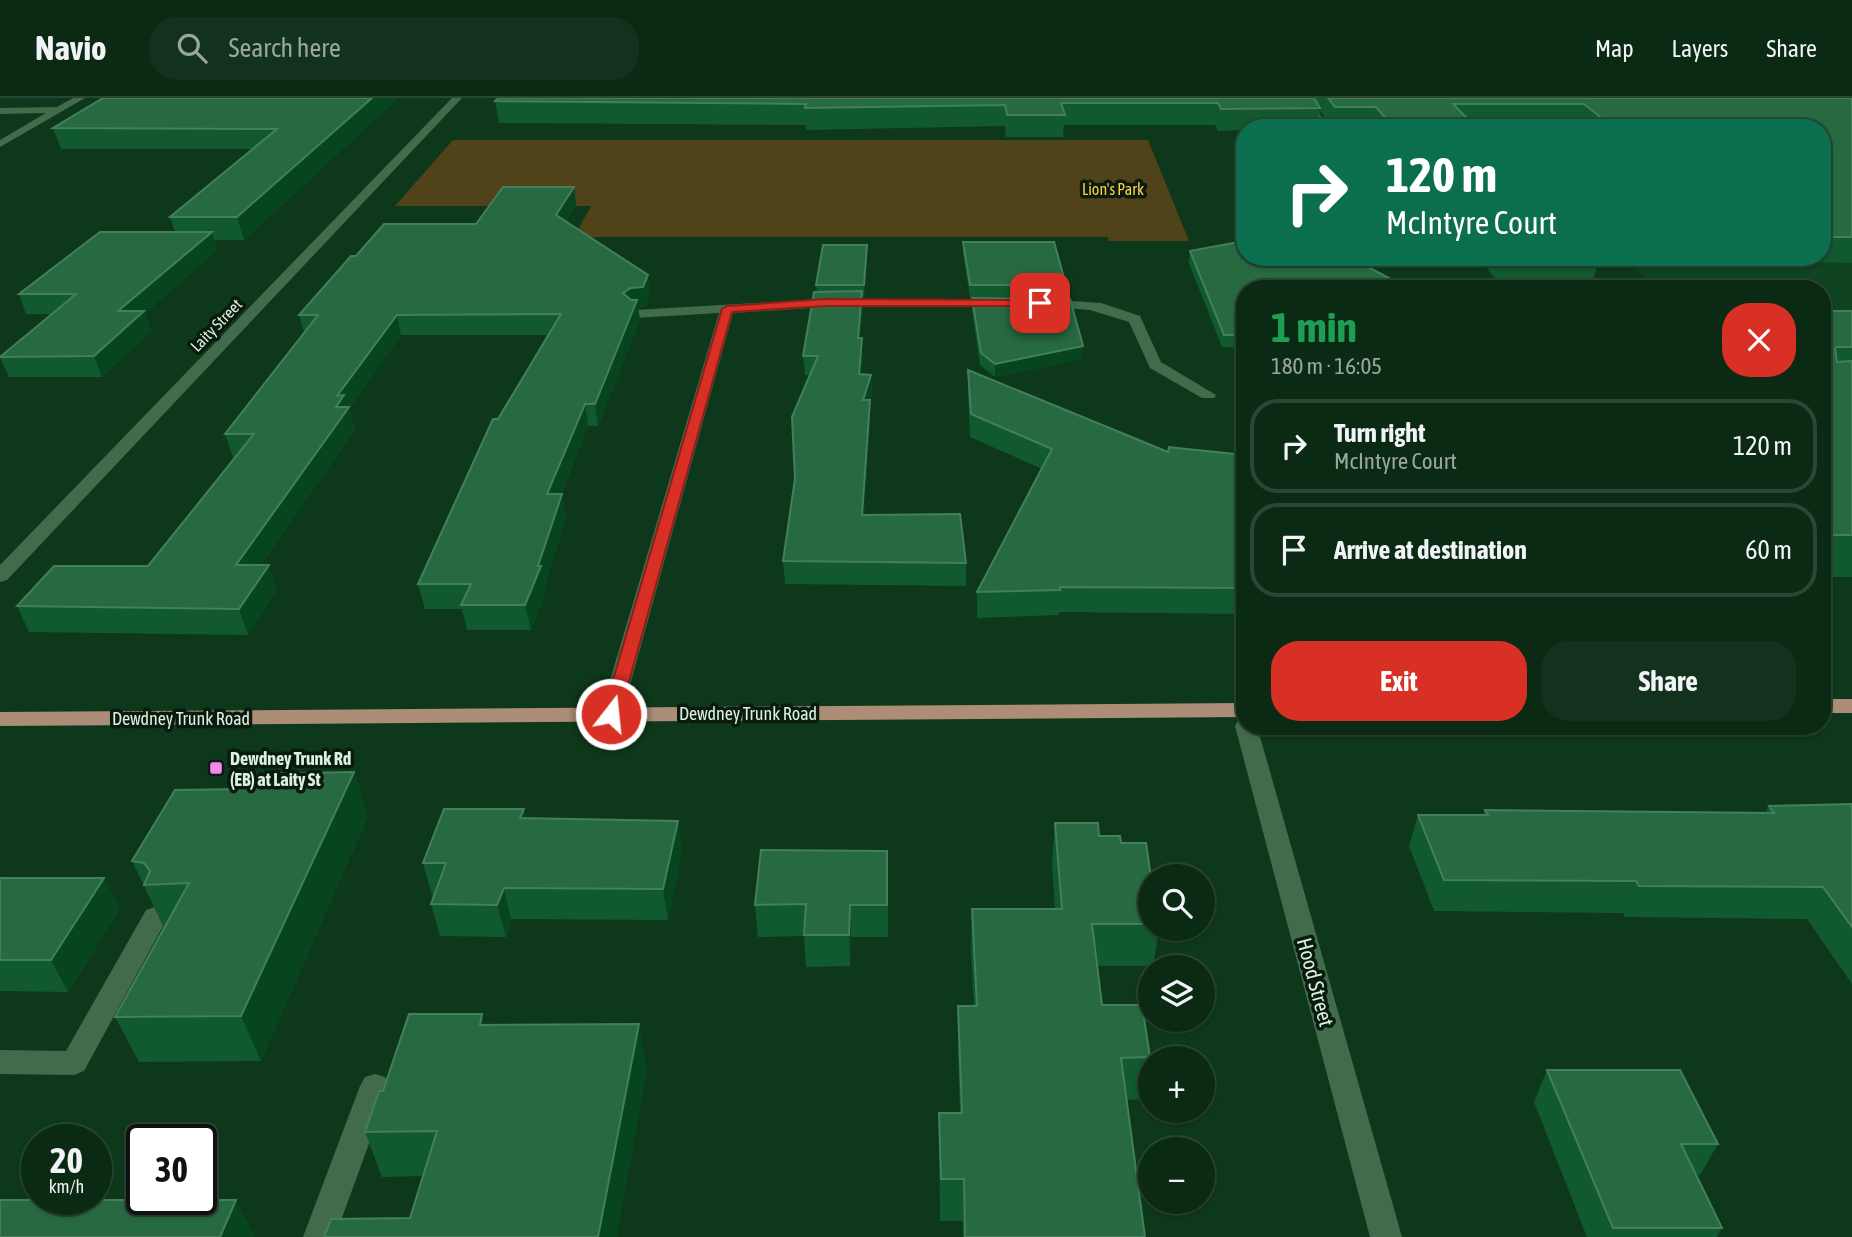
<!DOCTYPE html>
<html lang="en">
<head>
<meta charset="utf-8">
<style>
	:root { --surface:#0a2a14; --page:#13321d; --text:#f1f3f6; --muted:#99a7a0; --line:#2a4634; --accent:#d93025 }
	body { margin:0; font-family:"Asap Condensed",sans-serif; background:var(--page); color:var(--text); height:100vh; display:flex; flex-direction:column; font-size:26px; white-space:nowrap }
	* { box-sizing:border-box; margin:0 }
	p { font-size:23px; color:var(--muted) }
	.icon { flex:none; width:38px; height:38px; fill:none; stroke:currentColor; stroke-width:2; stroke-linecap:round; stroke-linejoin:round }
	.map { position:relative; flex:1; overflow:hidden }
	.details { position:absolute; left:1236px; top:182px; width:595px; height:455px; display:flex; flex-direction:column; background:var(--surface); border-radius:28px; box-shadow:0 2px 5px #0004,0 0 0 2px var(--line) }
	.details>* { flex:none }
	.hud { position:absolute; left:1236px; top:21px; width:595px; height:147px; border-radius:28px; box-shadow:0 2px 5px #0004,0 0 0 2px var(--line); background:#0b6e4f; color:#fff; overflow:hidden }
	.tools { position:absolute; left:1138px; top:766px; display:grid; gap:14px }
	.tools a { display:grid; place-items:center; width:77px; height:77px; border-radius:50%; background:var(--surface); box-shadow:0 2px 5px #0004,0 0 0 2px var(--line); font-size:35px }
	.speed { position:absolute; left:21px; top:1026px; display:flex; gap:14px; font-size:35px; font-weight:700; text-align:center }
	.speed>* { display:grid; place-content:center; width:91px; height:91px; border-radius:50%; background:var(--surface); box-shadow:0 2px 5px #0004,0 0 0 2px var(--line); line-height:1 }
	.speed small { font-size:18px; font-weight:400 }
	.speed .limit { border:4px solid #111; border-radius:10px; background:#fff; color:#111 }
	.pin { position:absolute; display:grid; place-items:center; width:60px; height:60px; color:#fff; margin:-30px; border-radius:14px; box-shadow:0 4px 10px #0006 }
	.me { position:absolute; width:77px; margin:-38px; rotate:16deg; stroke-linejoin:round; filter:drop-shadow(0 0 5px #0008) }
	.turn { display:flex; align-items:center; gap:24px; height:147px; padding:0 35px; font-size:32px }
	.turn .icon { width:91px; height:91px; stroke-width:2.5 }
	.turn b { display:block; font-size:49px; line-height:60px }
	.round { display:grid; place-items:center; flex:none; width:74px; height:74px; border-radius:28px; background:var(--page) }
	.headline { display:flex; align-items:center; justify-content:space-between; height:119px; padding:0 35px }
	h1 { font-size:42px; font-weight:700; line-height:52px; color:#1e9e55 }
	.primary-button { display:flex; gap:14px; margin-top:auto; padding:14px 35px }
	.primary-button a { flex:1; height:80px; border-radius:28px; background:var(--accent); color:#fff; font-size:28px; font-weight:700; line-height:80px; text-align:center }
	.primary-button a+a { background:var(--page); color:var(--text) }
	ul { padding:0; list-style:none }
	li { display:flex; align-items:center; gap:21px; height:94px; margin:0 14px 10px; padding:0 21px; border:4px solid var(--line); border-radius:28px }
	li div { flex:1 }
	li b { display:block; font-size:26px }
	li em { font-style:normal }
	header { display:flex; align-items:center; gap:42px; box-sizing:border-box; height:98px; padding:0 35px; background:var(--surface); border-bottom:2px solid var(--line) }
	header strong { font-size:33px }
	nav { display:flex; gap:38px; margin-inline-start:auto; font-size:24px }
	.search { width:490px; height:63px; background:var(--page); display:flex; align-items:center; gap:18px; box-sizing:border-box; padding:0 24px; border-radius:28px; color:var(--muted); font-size:26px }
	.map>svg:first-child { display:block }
	.built { fill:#104321 }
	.green { fill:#514319 }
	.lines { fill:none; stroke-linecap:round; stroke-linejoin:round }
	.minor { fill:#426b4c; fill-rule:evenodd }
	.major { fill:#ac8d78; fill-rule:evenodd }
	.wall { fill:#11592f }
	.shaded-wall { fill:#07451f }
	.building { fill:#276a42; stroke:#437f5b; stroke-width:2 }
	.route { fill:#d93025; stroke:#8d1f18; stroke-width:2 }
	.poi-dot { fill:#f688ed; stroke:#0a1b0e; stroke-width:2.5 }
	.labels { text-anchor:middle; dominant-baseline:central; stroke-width:7; stroke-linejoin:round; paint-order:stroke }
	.far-park-label { font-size:16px; fill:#fdd145; stroke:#0a1b0e }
	.far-street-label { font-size:16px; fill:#dbf1df; stroke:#0a1b0e }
	.street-label { font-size:18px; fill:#dbf1df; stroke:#0a1b0e }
	.poi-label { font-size:18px; font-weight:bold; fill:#dbf1df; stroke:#0a1b0e; text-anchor:start }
	.near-street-label { font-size:21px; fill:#dbf1df; stroke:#0a1b0e }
</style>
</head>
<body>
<header>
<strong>Navio</strong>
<div class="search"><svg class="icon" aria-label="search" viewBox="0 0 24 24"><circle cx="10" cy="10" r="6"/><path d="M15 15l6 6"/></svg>Search here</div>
<nav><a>Map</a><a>Layers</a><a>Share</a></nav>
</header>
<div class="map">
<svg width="1852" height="1139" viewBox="0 0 1852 1139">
	<rect width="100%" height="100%" fill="#0e381b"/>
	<!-- built -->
	<path class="built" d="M 1852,65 L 1852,234 L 1822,234 L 1822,191 L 1658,191 L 1625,159 L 1822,159 Z"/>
	<!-- green -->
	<path class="green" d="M 453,42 L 1148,42 L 1189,143 L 1109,143 L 1108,139 L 574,139 L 591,108 L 395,108 Z"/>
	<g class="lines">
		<!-- minor -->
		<g class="minor">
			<path d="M 73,0 L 85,0 L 0,49 L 0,42 L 46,15 L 0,16 L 0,10 L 57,9 Z"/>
			<path d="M 452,0 L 462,0 L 7,482 L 0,484 L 0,467 Z"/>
			<path d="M 1299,0 L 1309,0 L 1329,30 L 1319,30 Z"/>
			<path d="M 826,201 L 1000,201 L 1007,205 L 1000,209 L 826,209 L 733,215 L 622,616 L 619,621 L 603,621 L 600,616 L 719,215 L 635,220 L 628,216 L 635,212 Z"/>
			<path d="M 1043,201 L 1101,205 L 1140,218 L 1161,264 L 1216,297 L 1214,300 L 1202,300 L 1150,270 L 1129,224 L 1090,212 L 1038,208 L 1036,205 Z"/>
			<path d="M 1244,621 L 1244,628 L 1257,628 L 1402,1139 L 1370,1139 L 1235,628 L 1238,623 Z"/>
			<path d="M 155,809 L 164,812 L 168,819 L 84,973 L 74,977 L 0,976 L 0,952 L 66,953 L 146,812 Z"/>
			<path d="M 375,976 L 385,979 L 390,988 L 335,1139 L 303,1139 L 360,988 L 365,979 Z"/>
		</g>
		<!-- major -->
		<g class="major">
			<rect x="1822" y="601" width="30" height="14"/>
			<path d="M 1244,605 L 1244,619 L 0,628 L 0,614 Z"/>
		</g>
	</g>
	<!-- wall -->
	<g class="wall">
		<path d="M 398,0 L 244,142 L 214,142 L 217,152 L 145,215 L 151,233 L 102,279 L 9,279 L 0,259 L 52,216 L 26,216 L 19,196 L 175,134 L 170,119 L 252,51 L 61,51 L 53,30 Z"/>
		<path d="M 498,0 L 1852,0 L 1852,165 L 1811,164 L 1804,159 L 1822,159 L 1822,30 L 1581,30 L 1579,28 L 1475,28 L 1477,30 L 1331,30 L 1320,13 L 1317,30 L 1244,30 L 1244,32 L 1218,33 L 1215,27 L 1064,27 L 1063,39 L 1006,39 L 1005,28 L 806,32 L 806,27 L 499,25 L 495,3 Z"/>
		<path d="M 574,89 L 576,107 L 566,124 L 650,197 L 645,209 L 638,209 L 640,222 L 598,328 L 588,328 L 561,396 L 566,420 L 545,486 L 546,493 L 531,532 L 467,532 L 462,511 L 425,511 L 418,486 L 498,321 L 549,237 L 401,237 L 349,311 L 355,331 L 261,467 L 277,492 L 248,537 L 29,534 L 17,508 L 148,468 L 235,359 L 233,359 L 225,336 L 304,234 L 299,217 L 356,158 L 476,126 Z"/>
		<path d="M 963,144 L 1066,187 L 1065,199 L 970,199 L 963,155 Z"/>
		<path d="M 867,147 L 867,158 L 864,199 L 862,199 L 863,212 L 860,240 L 863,260 L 861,276 L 871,277 L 872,297 L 870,302 L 870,322 L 864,417 L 966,465 L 966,488 L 785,486 L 783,463 L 810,277 L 805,277 L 803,258 L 817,194 L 816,187 Z"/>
		<path d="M 1190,153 L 1404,188 L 1404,191 L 1244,191 L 1244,250 L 1222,249 L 1189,165 Z"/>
		<path d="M 1478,159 L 1591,159 L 1598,165 L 1590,191 L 1503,191 Z"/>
		<path d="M 972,200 L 1082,261 L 995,279 L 980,267 L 972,212 Z"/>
		<rect x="1822" y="213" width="30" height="266"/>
		<path d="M 968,272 L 1243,407 L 1244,410 L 1244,516 L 1059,514 L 1059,517 L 977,520 L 977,494 L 1042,371 L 970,339 L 968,294 Z"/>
		<path d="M 354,674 L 368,718 L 261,963 L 139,964 L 115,919 L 164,830 L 132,763 L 246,691 Z"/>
		<path d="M 1852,706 L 1852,886 L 1807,821 L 1625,819 L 1623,815 L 1434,813 L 1409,748 L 1418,717 L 1483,717 L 1485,712 L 1765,715 L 1769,708 Z"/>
		<path d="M 526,720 L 682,754 L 668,822 L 511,821 L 506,839 L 440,838 L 431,806 L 434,797 L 432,797 L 423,765 Z"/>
		<path d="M 1055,725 L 1121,745 L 1150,779 L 1150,831 L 1159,831 L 1153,868 L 1097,868 L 1102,907 L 1150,959 L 1144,1001 L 1126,1002 L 1145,1139 L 963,1139 L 963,1123 L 940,1123 L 939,1015 L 960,1015 L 958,950 L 958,908 L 974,908 L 971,853 L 972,811 L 1055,811 L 1052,766 Z"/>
		<path d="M 0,780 L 120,811 L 68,894 L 0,893 Z"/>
		<path d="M 888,784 L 888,839 L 851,839 L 850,868 L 806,869 L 804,838 L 758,839 L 755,807 Z"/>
		<path d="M 486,927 L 647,971 L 410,1120 L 423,1078 L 382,1079 L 365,1034 L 383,993 Z"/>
		<path d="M 1547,972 L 1718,1046 L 1700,1077 L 1697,1077 L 1722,1130 L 1717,1139 L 1587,1139 L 1534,1004 Z"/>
	</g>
	<!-- shaded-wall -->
	<g class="shaded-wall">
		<path d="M 372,0 L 398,0 L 244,142 L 237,119 Z"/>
		<path d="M 574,89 L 576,107 L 559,136 L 556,117 Z"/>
		<path d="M 212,134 L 217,152 L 145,215 L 151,233 L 102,279 L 94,258 L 118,213 Z"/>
		<path d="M 867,147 L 867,158 L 864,199 L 864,187 Z"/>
		<path d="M 648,177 L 650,197 L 645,209 L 638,209 L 640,222 L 598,328 L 595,306 L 623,195 Z"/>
		<path d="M 862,193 L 863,212 L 858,260 L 858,240 Z"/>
		<path d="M 397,217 L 401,237 L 349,311 L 355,331 L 244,492 L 236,467 L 336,309 L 337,298 Z"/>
		<path d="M 862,240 L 863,260 L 859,296 L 859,276 Z"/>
		<path d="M 1083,248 L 1082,261 L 995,279 L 995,266 Z"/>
		<path d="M 871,277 L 872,297 L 870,302 L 870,322 L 863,439 L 863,302 Z"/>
		<path d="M 585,306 L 588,328 L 551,420 L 547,396 Z"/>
		<path d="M 562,396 L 566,420 L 545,486 L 546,493 L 531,532 L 525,507 Z"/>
		<path d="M 269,467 L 277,492 L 248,537 L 239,511 Z"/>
		<path d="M 354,674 L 368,718 L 261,963 L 241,918 Z"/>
		<path d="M 524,711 L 531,742 L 520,720 Z"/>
		<path d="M 678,723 L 682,754 L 668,822 L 663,791 Z"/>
		<path d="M 104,780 L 120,811 L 68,894 L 51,862 Z"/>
		<path d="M 504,790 L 511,821 L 506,839 L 497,807 Z"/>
		<path d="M 850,807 L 851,839 L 850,868 L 849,837 Z"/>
		<path d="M 482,916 L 495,961 L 480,927 Z"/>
		<path d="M 639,926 L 647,971 L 617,1139 L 598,1139 Z"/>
		<path d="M 236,1102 L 255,1139 L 220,1139 Z"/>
	</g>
	<!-- building -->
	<g class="building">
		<path d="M 103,0 L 372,0 L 237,119 L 170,119 L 277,31 L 53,30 Z"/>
		<path d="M 498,0 L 1314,0 L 1320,10 L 1221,11 L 1218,5 L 1061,5 L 1065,17 L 1007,17 L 1005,7 L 805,10 L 806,6 L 495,3 Z"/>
		<path d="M 1328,0 L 1852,0 L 1852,139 L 1822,139 L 1822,30 L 1614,30 L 1584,6 L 1453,6 L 1477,30 L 1394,30 L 1376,9 L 1335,9 Z"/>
		<path d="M 503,89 L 574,89 L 556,117 L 648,177 L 643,189 L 631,190 L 623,195 L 631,202 L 637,202 L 595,306 L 585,306 L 547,396 L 562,396 L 538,468 L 541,468 L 525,507 L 461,507 L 471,486 L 418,486 L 493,321 L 498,321 L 561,216 L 397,217 L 337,298 L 344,297 L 336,309 L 349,309 L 236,467 L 269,467 L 239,511 L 17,508 L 54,468 L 148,468 L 254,336 L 225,336 L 318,217 L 299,217 L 351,158 L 356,158 L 384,126 L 476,126 Z"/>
		<path d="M 100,134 L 212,134 L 118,213 L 144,213 L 94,258 L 0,259 L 76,196 L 19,196 Z"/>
		<path d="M 1244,143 L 1244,159 L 1349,159 L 1404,188 L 1295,186 L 1300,191 L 1244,191 L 1244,237 L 1224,237 L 1190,153 Z"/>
		<path d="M 963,144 L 1054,144 L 1066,187 L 970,187 Z"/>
		<path d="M 823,147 L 867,147 L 864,187 L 816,187 Z"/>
		<path d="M 1505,159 L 1591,159 L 1598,165 L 1512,166 Z"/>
		<path d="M 862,193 L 858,240 L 862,240 L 859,276 L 871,277 L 863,302 L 870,302 L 862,417 L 960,416 L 966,465 L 783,463 L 795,381 L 792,319 L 818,258 L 803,258 L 814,194 Z"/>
		<path d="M 972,200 L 1070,201 L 1083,248 L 995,266 L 981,255 Z"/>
		<path d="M 1822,213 L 1852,213 L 1852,249 L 1837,249 L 1835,251 L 1837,264 L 1852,263 L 1852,437 L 1822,437 Z"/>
		<path d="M 968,272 L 1168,354 L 1169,349 L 1244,357 L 1243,407 L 1244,410 L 1244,490 L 1060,489 L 1060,492 L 977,494 L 1052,351 L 971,316 Z"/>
		<path d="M 354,674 L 241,918 L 115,919 L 189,785 L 144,787 L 150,773 L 144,765 L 132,763 L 175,692 L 246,691 L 255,676 Z"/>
		<path d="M 1852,706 L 1852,829 L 1823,789 L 1639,788 L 1636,783 L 1444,782 L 1418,717 L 1488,717 L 1485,712 L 1774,715 L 1769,708 Z"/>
		<path d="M 444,711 L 524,711 L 520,720 L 678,723 L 663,791 L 504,790 L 497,807 L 431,806 L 446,765 L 423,765 Z"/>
		<path d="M 1055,725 L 1098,725 L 1099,738 L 1120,738 L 1121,745 L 1146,745 L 1151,779 L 1150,779 L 1150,826 L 1092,826 L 1102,907 L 1142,907 L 1150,959 L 1121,960 L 1145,1139 L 965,1139 L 964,1081 L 941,1081 L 939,1015 L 962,1015 L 958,908 L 977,908 L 972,811 L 1062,811 Z"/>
		<path d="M 761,752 L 887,753 L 887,807 L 850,807 L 849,837 L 804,837 L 806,806 L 755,807 Z"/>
		<path d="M 0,780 L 104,780 L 51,862 L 0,862 Z"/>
		<path d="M 409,916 L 482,916 L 480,927 L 639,926 L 598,1139 L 324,1139 L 331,1121 L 410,1120 L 437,1033 L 365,1034 L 379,993 L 383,993 Z"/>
		<path d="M 1547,972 L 1680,972 L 1718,1046 L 1681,1046 L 1722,1130 L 1613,1130 Z"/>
		<path d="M 0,1102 L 236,1102 L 220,1139 L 0,1139 Z"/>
	</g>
	<!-- route -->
	<path class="route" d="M 826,201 L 1040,202 L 1045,205 L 1040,208 L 826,208 L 732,214 L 620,616 L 611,622 L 605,620 L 603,616 L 722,211 L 727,208 Z"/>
	<!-- markers -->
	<rect class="poi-dot" x="209" y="663" width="14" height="14" rx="3.5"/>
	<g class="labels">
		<!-- far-park labels -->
		<g class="far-park-label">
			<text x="1113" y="91">Lion's Park</text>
		</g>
		<!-- far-street labels -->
		<g class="far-street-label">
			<text transform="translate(216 227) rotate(-46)">Laity Street</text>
		</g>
		<!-- street labels -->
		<g class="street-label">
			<text x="748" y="615">Dewdney Trunk Road</text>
			<text x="181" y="620">Dewdney Trunk Road</text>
		</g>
		<!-- poi labels -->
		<g class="poi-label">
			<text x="230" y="660">Dewdney Trunk Rd<tspan x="230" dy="21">(EB) at Laity St</tspan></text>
		</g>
		<!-- near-street labels -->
		<g class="near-street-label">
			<text transform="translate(1316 884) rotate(75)">Hood Street</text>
		</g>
	</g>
</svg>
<div class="tools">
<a><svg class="icon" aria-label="search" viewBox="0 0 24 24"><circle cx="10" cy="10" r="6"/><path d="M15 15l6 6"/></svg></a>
<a><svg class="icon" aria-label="layers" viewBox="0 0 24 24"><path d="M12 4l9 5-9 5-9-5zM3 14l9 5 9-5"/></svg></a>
<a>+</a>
<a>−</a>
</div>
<div class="speed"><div>20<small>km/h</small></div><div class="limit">30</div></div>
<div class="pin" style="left:1040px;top:205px;background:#d93025"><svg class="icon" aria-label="arrive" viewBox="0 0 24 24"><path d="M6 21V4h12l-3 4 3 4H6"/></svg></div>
<svg class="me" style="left:611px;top:616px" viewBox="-20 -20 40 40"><circle r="17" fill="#d93025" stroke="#fff" stroke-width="3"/><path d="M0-11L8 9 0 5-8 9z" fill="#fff"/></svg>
<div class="hud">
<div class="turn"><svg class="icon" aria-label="right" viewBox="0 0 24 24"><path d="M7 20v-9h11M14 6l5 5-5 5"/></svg><div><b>120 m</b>McIntyre Court</div></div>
</div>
<section class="details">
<div class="headline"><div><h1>1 min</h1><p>180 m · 16:05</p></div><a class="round" style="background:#d93025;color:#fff"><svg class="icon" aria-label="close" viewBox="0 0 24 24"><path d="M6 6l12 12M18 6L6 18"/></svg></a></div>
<ul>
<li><svg class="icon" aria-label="right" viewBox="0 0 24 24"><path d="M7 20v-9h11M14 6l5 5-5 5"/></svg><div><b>Turn right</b><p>McIntyre Court</p></div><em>120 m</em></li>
<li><svg class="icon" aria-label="arrive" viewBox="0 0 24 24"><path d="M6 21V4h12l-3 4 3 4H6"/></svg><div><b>Arrive at destination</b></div><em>60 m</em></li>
</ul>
<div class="primary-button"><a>Exit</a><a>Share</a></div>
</section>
</div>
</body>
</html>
